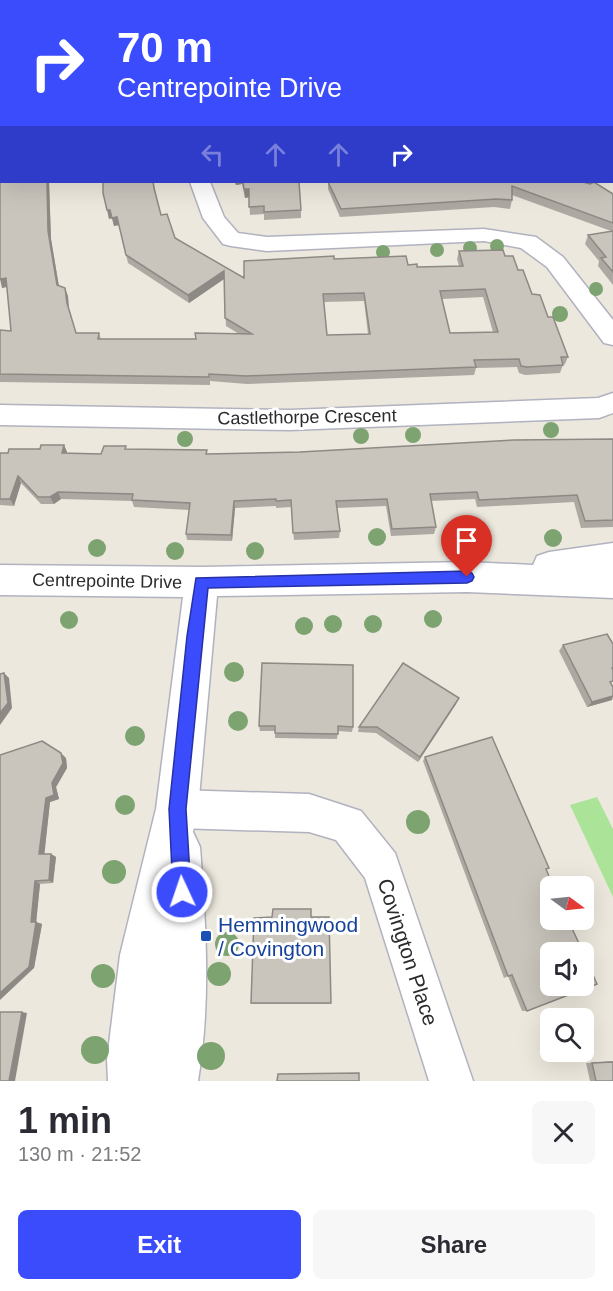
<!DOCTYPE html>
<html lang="en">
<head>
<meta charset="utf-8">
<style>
	:root { --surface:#fff; --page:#f7f7f7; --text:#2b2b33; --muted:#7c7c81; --accent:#3b4cfc }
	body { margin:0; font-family:Arial,sans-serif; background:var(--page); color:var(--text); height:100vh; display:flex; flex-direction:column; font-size:22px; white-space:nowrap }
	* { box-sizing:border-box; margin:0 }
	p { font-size:20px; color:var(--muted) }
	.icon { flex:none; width:33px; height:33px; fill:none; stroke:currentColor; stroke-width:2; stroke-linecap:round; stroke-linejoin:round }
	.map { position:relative; height:1081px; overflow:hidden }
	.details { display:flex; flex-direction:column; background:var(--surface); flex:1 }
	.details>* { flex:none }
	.top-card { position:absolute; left:0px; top:0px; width:614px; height:183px; box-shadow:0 6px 24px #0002; background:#3b4cfc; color:#fff; overflow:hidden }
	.needle { width:39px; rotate:105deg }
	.fabs { position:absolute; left:540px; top:876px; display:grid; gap:12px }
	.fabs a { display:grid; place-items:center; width:54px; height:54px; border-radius:9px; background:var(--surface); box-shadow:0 6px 24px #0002; font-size:30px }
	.pin { position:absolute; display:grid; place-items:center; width:51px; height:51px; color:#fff; margin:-62px -26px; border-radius:50% 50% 50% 0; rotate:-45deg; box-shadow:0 0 6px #0007 }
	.pin .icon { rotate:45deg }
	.me { position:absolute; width:66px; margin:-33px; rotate:357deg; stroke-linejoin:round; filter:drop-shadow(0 0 4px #0008) }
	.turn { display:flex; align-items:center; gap:21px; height:126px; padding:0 18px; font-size:27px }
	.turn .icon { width:78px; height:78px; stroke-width:2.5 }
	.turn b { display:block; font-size:42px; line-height:51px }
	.lanes { display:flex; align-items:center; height:57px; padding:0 18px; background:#0003; justify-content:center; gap:30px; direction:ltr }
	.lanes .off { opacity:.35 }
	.round { display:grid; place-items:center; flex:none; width:63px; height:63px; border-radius:9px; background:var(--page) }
	.overview { display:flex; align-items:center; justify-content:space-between; height:102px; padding:0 18px }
	h1 { font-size:36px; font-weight:700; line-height:45px }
	.primary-button { display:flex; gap:12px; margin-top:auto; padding:12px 18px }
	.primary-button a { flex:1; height:69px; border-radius:9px; background:var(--accent); color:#fff; font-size:24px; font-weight:700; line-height:69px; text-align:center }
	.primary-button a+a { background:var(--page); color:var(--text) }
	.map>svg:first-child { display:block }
	.green { fill:#abe499 }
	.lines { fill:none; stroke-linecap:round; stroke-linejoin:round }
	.service-casing { stroke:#b1b2bf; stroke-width:3 }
	.minor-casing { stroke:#b1b2bf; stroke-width:3 }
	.tertiary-casing { stroke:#b1b2bf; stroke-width:3 }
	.primary-casing { stroke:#c8c8c8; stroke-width:3 }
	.service { fill:#fff; fill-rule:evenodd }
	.minor { fill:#fff; fill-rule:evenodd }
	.tertiary { fill:#fff; fill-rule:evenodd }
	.primary { fill:#f2de5d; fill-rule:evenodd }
	.tree { fill:#7da371 }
	.wall { fill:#ada9a2; fill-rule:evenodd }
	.shaded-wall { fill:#8d8984 }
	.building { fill:#c9c4bc; stroke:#8d8984; stroke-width:1.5; fill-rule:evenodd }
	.route { fill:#3b4cfc; stroke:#2631a4; stroke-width:1.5 }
	.transit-dot { fill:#1a4fb4; stroke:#fff; stroke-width:2 }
	.labels { text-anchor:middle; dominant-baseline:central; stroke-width:6; stroke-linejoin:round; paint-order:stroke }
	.street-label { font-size:18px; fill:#2b2b2b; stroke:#fff }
	.near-transit-label { font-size:21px; fill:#164399; stroke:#fff; text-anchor:start }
	.near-street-label { font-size:21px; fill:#2b2b2b; stroke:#fff }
</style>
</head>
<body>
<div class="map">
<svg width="613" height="1081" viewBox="0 0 613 1081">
	<rect width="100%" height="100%" fill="#ede8dd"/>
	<!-- green -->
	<g class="green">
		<path d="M 94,0 L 475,0 L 477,1 L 94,1 Z"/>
		<path d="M 597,797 L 613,829 L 613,897 L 570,805 Z"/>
	</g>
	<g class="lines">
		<!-- service casing -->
		<g class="service-casing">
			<rect id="service" x="0" y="19" width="2" height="4"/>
		</g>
		<!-- minor casing -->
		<g class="minor-casing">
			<g id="minor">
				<rect x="0" y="71" width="2" height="10"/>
				<rect x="0" y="131" width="2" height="12"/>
				<path d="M 190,182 L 210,182 L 224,217 L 238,233 L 267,237 L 484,229 L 536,237 L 563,257 L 613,320 L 613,345 L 604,343 L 547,267 L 521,248 L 484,241 L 267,251 L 231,246 L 223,244 L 203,218 Z"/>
				<path d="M 613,393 L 613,413 L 599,418 L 290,430 L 0,425 L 0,405 L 290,410 L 598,398 Z"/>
				<path d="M 177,790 L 309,794 L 361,811 L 395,853 L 473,1081 L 429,1081 L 365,878 L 336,840 L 309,832 L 177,828 L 164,822 L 158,809 L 164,796 Z"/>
			</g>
		</g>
		<!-- tertiary casing -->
		<g class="tertiary-casing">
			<path id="tertiary" d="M 613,543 L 613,598 L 467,592 L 217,596 L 198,809 L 193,832 L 200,847 C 206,926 211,1003 198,1081 L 108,1081 L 107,1060 L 120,955 L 156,809 L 183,597 L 0,595 L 0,565 L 202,567 L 467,562 L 533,565 L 537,556 L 549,552 Z"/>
		</g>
		<!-- primary casing -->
		<g class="primary-casing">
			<g id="primary">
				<path d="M 491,0 L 508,0 L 509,2 L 492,2 Z"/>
				<path d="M 517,0 L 534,0 L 535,2 L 518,2 Z"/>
				<rect x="612" y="75" width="1" height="13"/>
				<rect x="612" y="106" width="1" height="13"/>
			</g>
		</g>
		<!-- service -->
		<use href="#service" class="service"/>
		<!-- minor -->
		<use href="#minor" class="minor"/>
		<!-- tertiary -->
		<use href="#tertiary" class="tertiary"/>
		<!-- primary -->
		<use href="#primary" class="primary"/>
	</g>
	<!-- trees -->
	<g class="tree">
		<circle cx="497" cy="246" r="7"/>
		<circle cx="470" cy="248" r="7"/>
		<circle cx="437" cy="250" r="7"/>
		<circle cx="383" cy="252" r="7"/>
		<circle cx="596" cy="289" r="7"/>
		<circle cx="560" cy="314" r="8"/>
		<circle cx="551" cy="430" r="8"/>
		<circle cx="413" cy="435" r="8"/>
		<circle cx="361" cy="436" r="8"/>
		<circle cx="185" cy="439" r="8"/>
		<circle cx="377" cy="537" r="9"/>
		<circle cx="553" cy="538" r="9"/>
		<circle cx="464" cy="544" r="9"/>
		<circle cx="97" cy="548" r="9"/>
		<circle cx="175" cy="551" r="9"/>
		<circle cx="255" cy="551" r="9"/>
		<circle cx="433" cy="619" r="9"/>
		<circle cx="69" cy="620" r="9"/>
		<circle cx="333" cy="624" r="9"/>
		<circle cx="373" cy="624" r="9"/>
		<circle cx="304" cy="626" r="9"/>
		<circle cx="234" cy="672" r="10"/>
		<circle cx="238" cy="721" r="10"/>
		<circle cx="135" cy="736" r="10"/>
		<circle cx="125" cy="805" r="10"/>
		<circle cx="418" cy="822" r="12"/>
		<circle cx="114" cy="872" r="12"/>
		<circle cx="227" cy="944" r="12"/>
		<circle cx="219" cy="974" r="12"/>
		<circle cx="103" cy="976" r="12"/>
		<circle cx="95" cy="1050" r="14"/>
		<circle cx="211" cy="1056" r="14"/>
	</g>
	<!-- wall -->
	<g class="wall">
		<path d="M 569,0 L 613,0 L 613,39 L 612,38 L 612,2 L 570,2 Z"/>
		<path d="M 2,182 L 49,182 L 51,239 L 59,286 L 68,296 L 69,311 L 76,333 L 99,333 L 101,339 L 196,339 L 239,334 L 226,326 L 224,279 L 189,303 L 128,263 L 119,225 L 114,226 L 112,218 L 109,219 L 103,182 L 154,182 L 155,193 L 161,215 L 175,238 L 244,278 L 334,259 L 408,265 L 417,267 L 459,266 L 457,259 L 459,251 L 505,256 L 518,270 L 532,294 L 548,317 L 568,357 L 565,364 L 563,365 L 560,373 L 525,375 L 519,373 L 517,367 L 476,368 L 474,375 L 247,384 L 210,381 L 210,385 L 0,382 L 0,330 L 11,331 L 7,287 L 2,288 ZM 483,297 L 493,332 L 450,333 L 442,299 ZM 364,301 L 368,334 L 327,335 L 324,302 Z"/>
		<path d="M 235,182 L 293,182 L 301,210 L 301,218 L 264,220 L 264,214 L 250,215 L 249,197 L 245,198 L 242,184 L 236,185 Z"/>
		<path d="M 328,182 L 583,182 L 613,194 L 613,285 L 598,266 L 599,261 L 585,244 L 588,235 L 611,231 L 512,195 L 512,200 L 510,209 L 494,207 L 340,217 L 328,189 Z"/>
		<path d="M 613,439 L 613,527 L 581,528 L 574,502 L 477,507 L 475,499 L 431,501 L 436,527 L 434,534 L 391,536 L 386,506 L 337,508 L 340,531 L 339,538 L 294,540 L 291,507 L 276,508 L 276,506 L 235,508 L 232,541 L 187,540 L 186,534 L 189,510 L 134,507 L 132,501 L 61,499 L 54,504 L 41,504 L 21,483 L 14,506 L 0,505 L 0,453 L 8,453 L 64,445 L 67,452 L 66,453 L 101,454 L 127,449 L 208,454 L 300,452 Z"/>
		<path d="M 563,645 L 613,686 L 612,700 L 587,707 L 559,651 Z"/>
		<path d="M 456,704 L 418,762 L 376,733 L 358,732 L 359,727 Z"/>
		<path d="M 259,726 L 353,727 L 352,732 L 338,731 L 337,739 L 275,738 L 275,731 L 260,731 Z"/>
		<path d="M 0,755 L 66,758 L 67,768 L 56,787 L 59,799 L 50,802 L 44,854 L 51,854 L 56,857 L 53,883 L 40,884 L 36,922 L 42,924 L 34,968 Z"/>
		<path d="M 425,757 L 546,870 L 527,1011 L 522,1011 L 508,976 L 504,978 L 423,761 Z"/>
		<path d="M 311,917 L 330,1004 L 252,1004 L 251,1003 Z"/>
		<path d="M 613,1061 L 613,1081 L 590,1081 L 586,1063 Z"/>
	</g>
	<!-- shaded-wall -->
	<g class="shaded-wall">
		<path d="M 0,0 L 4,0 L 3,2 L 2,2 L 2,8 L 0,14 Z"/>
		<path d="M 47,182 L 49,182 L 51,239 L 60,293 L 57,285 L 48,231 Z"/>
		<path d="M 235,182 L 242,182 L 242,184 L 236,185 Z"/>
		<path d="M 244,189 L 249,189 L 250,197 L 245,198 Z"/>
		<path d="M 107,210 L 110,210 L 112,218 L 109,219 Z"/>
		<path d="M 117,217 L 119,225 L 114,226 L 112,218 Z"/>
		<path d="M 224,271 L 224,279 L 189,303 L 188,295 Z"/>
		<path d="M 6,278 L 9,286 L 2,288 L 0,279 Z"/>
		<path d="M 65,288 L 68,296 L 69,311 L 67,303 Z"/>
		<path d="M 64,445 L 67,452 L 65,461 L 62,453 Z"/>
		<path d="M 18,476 L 21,483 L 14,506 L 10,499 Z"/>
		<path d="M 58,492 L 61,499 L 54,504 L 50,497 Z"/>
		<path d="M 234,501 L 235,508 L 232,541 L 231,535 Z"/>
		<path d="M 4,673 L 9,678 L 12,708 L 0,725 L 0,713 Z"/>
		<path d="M 613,696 L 612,700 L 587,707 L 592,702 Z"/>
		<path d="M 459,698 L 456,704 L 418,762 L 420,757 Z"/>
		<path d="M 61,753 L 66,758 L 67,768 L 56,787 L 59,799 L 50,802 L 44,858 L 39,854 L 46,798 L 52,783 Z"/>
		<path d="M 51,854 L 56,857 L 53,883 L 49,880 Z"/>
		<path d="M 35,881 L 40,884 L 36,924 L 31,922 Z"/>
		<path d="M 36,922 L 42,924 L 34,968 L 0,1000 L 0,993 Z"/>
		<path d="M 22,1012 L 27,1013 L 15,1081 L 9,1081 Z"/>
	</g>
	<!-- building -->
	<g class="building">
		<path d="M 41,0 L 76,0 L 76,2 L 40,2 Z"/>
		<path d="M 579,0 L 613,0 L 613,29 L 612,28 L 612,2 L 581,2 Z"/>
		<path d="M 0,39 L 2,39 L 2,63 L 0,61 Z"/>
		<path d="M 0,145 L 2,145 L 2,182 L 47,182 L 48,231 L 57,285 L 65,288 L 67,303 L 76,333 L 99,333 L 98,339 L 196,339 L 195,333 L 252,334 L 225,318 L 224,271 L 188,295 L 126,255 L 117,217 L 112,218 L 110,210 L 107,210 L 103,193 L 103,182 L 153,182 L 154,188 L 161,215 L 167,214 L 175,238 L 244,278 L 244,261 L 334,256 L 334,259 L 406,256 L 408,265 L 417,264 L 417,267 L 463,266 L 459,251 L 503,250 L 505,256 L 513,256 L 518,270 L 523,270 L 532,294 L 540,295 L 548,317 L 553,317 L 568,357 L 561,357 L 563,365 L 527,367 L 521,366 L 519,359 L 474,360 L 476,367 L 246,376 L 209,374 L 209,377 L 0,374 L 0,330 L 11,331 L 6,278 L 0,279 ZM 485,289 L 498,332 L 450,333 L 440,291 ZM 364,293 L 370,334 L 327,335 L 323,294 Z"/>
		<path d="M 243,182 L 299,182 L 301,210 L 264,212 L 264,206 L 249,207 L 249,189 L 244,189 Z"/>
		<path d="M 328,182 L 583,182 L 590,184 L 594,182 L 613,194 L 613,223 L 512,186 L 512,200 L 496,199 L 341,209 Z"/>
		<path d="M 613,231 L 613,272 L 601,258 L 606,257 L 588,235 Z"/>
		<path d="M 613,439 L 613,520 L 585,521 L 577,495 L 479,500 L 477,492 L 430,494 L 436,527 L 392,529 L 387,499 L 336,501 L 340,531 L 293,533 L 291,500 L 276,501 L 276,499 L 234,501 L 231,535 L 186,534 L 190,503 L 132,500 L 133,494 L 58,492 L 50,497 L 38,497 L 18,476 L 10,499 L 0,499 L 0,453 L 8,453 L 9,449 L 40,449 L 41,445 L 64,445 L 62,453 L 101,454 L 104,446 L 126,446 L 125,449 L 207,450 L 206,454 L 300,452 L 514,440 Z"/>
		<path d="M 607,634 L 613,644 L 613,668 L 612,668 L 613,670 L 613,681 L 610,682 L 613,687 L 613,696 L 592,702 L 563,645 Z"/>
		<path d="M 262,663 L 353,665 L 353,727 L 338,726 L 338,734 L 275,733 L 275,726 L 259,726 Z"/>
		<path d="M 403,663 L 459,698 L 420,757 L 377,727 L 359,727 Z"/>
		<path d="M 4,673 L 8,703 L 0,713 L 0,674 Z"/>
		<path d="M 492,737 L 549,868 L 546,869 L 553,886 L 550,886 L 550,920 L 568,920 L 583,952 L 550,952 L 550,986 L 584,986 L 584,955 L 597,984 L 527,1011 L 512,975 L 508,976 L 425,757 Z"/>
		<path d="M 42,741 L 61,753 L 63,763 L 52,783 L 54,795 L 46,798 L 39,854 L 51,854 L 49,880 L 35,881 L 31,922 L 36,922 L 29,967 L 0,993 L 0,755 Z"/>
		<path d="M 273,909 L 311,909 L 311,917 L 329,917 L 331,1003 L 251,1003 L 254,918 L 272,917 Z"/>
		<path d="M 0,1012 L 22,1012 L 9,1081 L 0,1081 Z"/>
		<path d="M 613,1062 L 613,1081 L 596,1081 L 592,1063 Z"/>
		<path d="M 359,1073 L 359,1081 L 277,1081 L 278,1074 Z"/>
	</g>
	<!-- route -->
	<path class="route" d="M 467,571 L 472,573 L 474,577 L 472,581 L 467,583 L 208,588 L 186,809 L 191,892 L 188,899 L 182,902 L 175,899 L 173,892 L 169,809 L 187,636 L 196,578 Z"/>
	<!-- markers -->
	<rect class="transit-dot" x="200" y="930" width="12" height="12" rx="3"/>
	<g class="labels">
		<!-- street labels -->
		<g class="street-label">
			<text transform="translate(307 417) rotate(-1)">Castlethorpe Crescent</text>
			<text transform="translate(107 581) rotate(1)">Centrepointe Drive</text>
		</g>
		<!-- near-transit labels -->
		<g class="near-transit-label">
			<text x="218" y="924">Hemmingwood<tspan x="218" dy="24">/ Covington</tspan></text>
		</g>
		<!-- near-street labels -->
		<g class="near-street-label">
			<text transform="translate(408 952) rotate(72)">Covington Place</text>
		</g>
	</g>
</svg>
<div class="fabs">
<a><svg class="needle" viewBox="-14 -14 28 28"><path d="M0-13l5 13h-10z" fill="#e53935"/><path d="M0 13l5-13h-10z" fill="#7c7c81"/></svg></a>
<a><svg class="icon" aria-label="sound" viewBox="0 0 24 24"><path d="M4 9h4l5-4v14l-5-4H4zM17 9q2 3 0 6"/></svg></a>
<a><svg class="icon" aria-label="search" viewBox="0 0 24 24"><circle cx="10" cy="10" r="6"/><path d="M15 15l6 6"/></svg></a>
</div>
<div class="pin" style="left:467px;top:577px;background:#d93025"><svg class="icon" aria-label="arrive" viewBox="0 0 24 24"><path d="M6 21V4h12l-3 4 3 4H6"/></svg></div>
<svg class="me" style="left:182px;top:892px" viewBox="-20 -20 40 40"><circle r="17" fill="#3b4cfc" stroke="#fff" stroke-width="3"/><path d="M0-11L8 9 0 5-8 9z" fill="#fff"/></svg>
<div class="top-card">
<div class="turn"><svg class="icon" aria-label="right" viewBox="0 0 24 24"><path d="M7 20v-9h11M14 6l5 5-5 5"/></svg><div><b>70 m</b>Centrepointe Drive</div></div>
<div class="lanes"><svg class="icon off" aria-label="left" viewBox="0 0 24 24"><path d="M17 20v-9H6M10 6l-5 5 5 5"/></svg><svg class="icon off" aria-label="ahead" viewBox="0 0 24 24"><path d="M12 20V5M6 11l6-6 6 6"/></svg><svg class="icon off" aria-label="ahead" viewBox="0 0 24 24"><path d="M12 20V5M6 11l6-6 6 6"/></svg><svg class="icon" aria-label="right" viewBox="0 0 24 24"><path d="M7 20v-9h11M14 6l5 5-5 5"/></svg></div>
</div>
</div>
<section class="details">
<div class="overview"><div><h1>1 min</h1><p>130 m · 21:52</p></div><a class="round"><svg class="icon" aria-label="close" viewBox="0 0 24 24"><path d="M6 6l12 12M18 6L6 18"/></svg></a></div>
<div class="primary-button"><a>Exit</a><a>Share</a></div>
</section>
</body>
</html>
